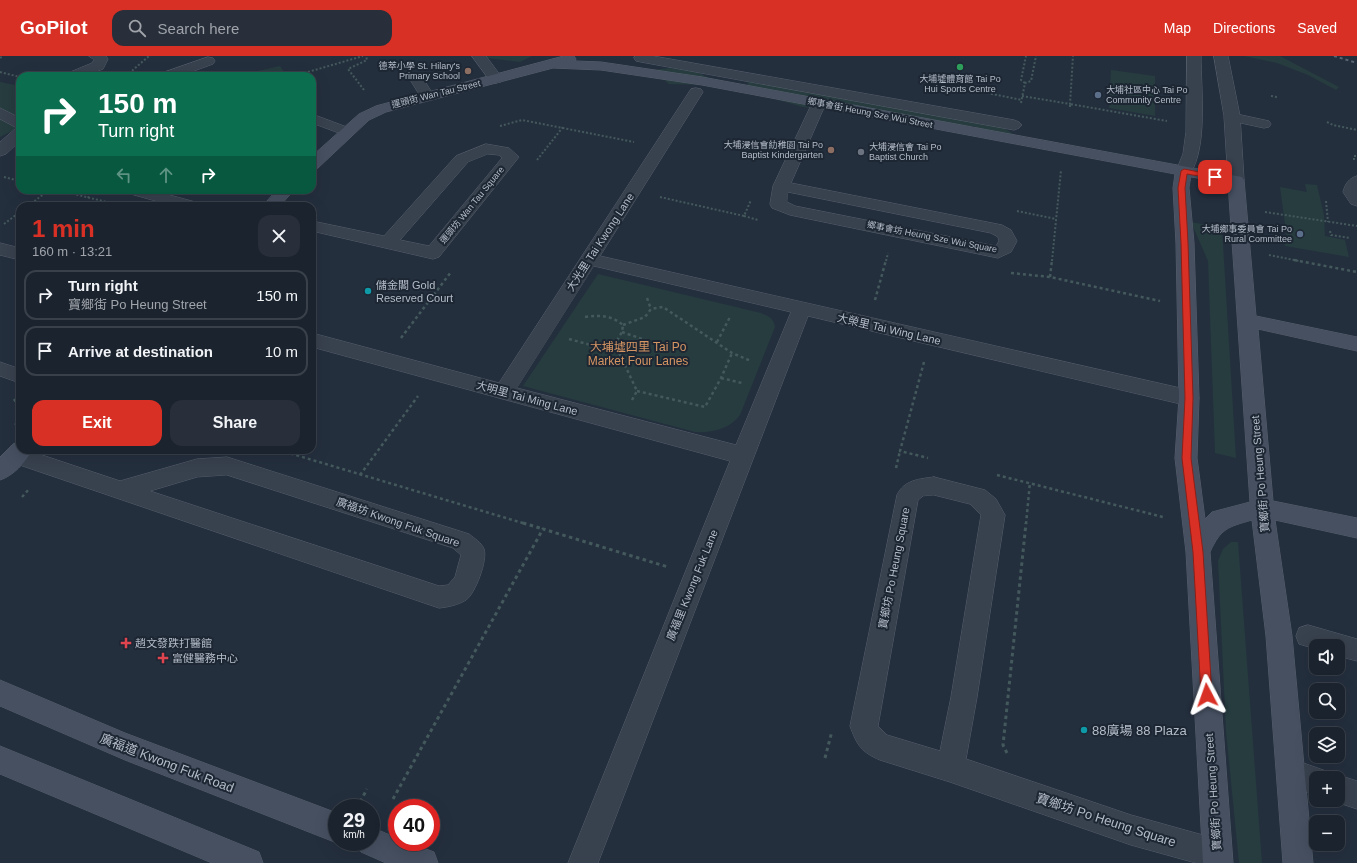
<!DOCTYPE html>
<html lang="en">
<head>
<meta charset="utf-8">
<style>
	:root { --surface:#1b232e; --page:#282f3a; --text:#f1f3f6; --muted:#a0a4aa; --line:#39404a; --accent:#d93025 }
	body { margin:0; font-family:Helvetica,"Noto Sans TC",sans-serif; background:var(--page); color:var(--text); height:100vh; display:flex; flex-direction:column; font-size:15px; white-space:nowrap }
	* { box-sizing:border-box; margin:0 }
	p { font-size:13px; color:var(--muted) }
	.icon { flex:none; width:22px; height:22px; fill:none; stroke:currentColor; stroke-width:2; stroke-linecap:round; stroke-linejoin:round }
	.map { position:relative; flex:1; overflow:hidden }
	.side { position:absolute; left:16px; top:146px; width:300px; height:252px; display:flex; flex-direction:column; background:var(--surface); border-radius:12px; box-shadow:0 4px 16px #0002,0 0 0 1px var(--line) }
	.side>* { flex:none }
	.top-card { position:absolute; left:16px; top:16px; width:300px; height:122px; border-radius:12px; box-shadow:0 4px 16px #0002,0 0 0 1px var(--line); background:#0b6e4f; color:#fff; overflow:hidden }
	.fabs { position:absolute; left:1309px; top:583px; display:grid; gap:8px }
	.fabs a { display:grid; place-items:center; width:36px; height:36px; border-radius:8px; background:var(--surface); box-shadow:0 4px 16px #0002,0 0 0 1px var(--line); font-size:20px }
	.speed { position:absolute; left:328px; top:743px; display:flex; gap:8px; font-size:20px; font-weight:700; text-align:center }
	.speed>* { display:grid; place-content:center; width:52px; height:52px; border-radius:50%; background:var(--surface); box-shadow:0 4px 16px #0002,0 0 0 1px var(--line); line-height:1 }
	.speed small { font-size:10px; font-weight:400 }
	.speed .limit { border:6px solid #d22; background:#fff; color:#111 }
	.pin { position:absolute; display:grid; place-items:center; width:34px; height:34px; color:#fff; margin:-17px; border-radius:8px; box-shadow:0 2px 6px #0006 }
	.me { position:absolute; width:44px; margin:-22px; rotate:356deg; stroke-linejoin:round; filter:drop-shadow(0 0 3px #0008) }
	.turn { display:flex; align-items:center; gap:14px; height:84px; padding:0 16px; font-size:18px }
	.turn .icon { width:52px; height:52px; stroke-width:2.5 }
	.turn b { display:block; font-size:28px; line-height:34px }
	.lanes { display:flex; align-items:center; height:38px; padding:0 16px; background:#0003; justify-content:center; gap:20px; direction:ltr }
	.lanes .off { opacity:.35 }
	.round { display:grid; place-items:center; flex:none; width:42px; height:42px; border-radius:12px; background:var(--page) }
	.head { display:flex; align-items:center; justify-content:space-between; height:68px; padding:0 16px }
	h1 { font-size:24px; font-weight:800; line-height:30px; color:var(--accent) }
	.action { display:flex; gap:8px; margin-top:auto; padding:8px 16px }
	.action a { flex:1; height:46px; border-radius:12px; background:var(--accent); color:#fff; font-size:16px; font-weight:800; line-height:46px; text-align:center }
	.action a+a { background:var(--page); color:var(--text) }
	ul { padding:0; list-style:none }
	li { display:flex; align-items:center; gap:12px; height:50px; margin:0 8px 6px; padding:0 8px; border:2px solid var(--line); border-radius:12px }
	li div { flex:1 }
	li b { display:block; font-size:15px }
	li em { font-style:normal }
	header { display:flex; align-items:center; gap:24px; box-sizing:border-box; height:56px; padding:0 20px; background:var(--accent); color:#fff }
	header strong { font-size:19px }
	nav { display:flex; gap:22px; margin-inline-start:auto; font-size:14px }
	.search { width:280px; height:36px; background:var(--page); display:flex; align-items:center; gap:10px; box-sizing:border-box; padding:0 14px; border-radius:12px; color:var(--muted); font-size:15px }
	.map>svg:first-child { display:block }
	.green { fill:#263c3f }
	.lines { fill:none; stroke-linecap:round; stroke-linejoin:round }
	.lane-casing { stroke:#565f6c; stroke-width:1 }
	.street-casing { stroke:#565f6c; stroke-width:1 }
	.secondary-casing { stroke:#565f6c; stroke-width:1 }
	.path-far2 { stroke:#44595c; stroke-width:2; stroke-dasharray:2 2; stroke-linecap:butt }
	.path-far1 { stroke:#44595c; stroke-width:2.5; stroke-dasharray:3 3; stroke-linecap:butt }
	.path { stroke:#44595c; stroke-width:3; stroke-dasharray:3.5 3.5; stroke-linecap:butt }
	.lane { fill:#38414e; fill-rule:evenodd }
	.street { fill:#38414e; fill-rule:evenodd }
	.secondary { fill:#465061; fill-rule:evenodd }
	.rail { stroke:#5a6575; stroke-width:2; stroke-dasharray:3 3; stroke-linecap:butt }
	.route { fill:#d93025; stroke:#8d1f18 }
	.leisure-dot { fill:#2e9e5b; stroke:#1d2633; stroke-width:1.5 }
	.education-dot { fill:#8d6e63; stroke:#1d2633; stroke-width:1.5 }
	.service-dot { fill:#5c6f8a; stroke:#1d2633; stroke-width:1.5 }
	.worship-dot { fill:#6b7280; stroke:#1d2633; stroke-width:1.5 }
	.culture-dot { fill:#0f9aa8; stroke:#1d2633; stroke-width:1.5 }
	.health-dot { fill:#e0444e; stroke:#1d2633; stroke-width:1.5 }
	.labels { text-anchor:middle; dominant-baseline:central; stroke-width:4; stroke-linejoin:round; paint-order:stroke }
	.far-poi-label { font-size:9px; fill:#b4bcc9; stroke:#1d2633; text-anchor:end }
	.far-street-label { font-size:9px; fill:#b4bcc9; stroke:#1d2633 }
	.street-label { font-size:11px; fill:#b4bcc9; stroke:#1d2633 }
	.poi-label { font-size:11px; fill:#b4bcc9; stroke:#1d2633; text-anchor:start }
	.neighbourhood-label { font-size:12px; fill:#d59563; stroke:#1d2633 }
	.near-poi-label { font-size:13px; fill:#b4bcc9; stroke:#1d2633; text-anchor:start }
	.near-street-label { font-size:13px; fill:#b4bcc9; stroke:#1d2633 }
</style>
</head>
<body>
<header>
<strong>GoPilot</strong>
<div class="search"><svg class="icon" aria-label="search" viewBox="0 0 24 24"><circle cx="10" cy="10" r="6"/><path d="M15 15l6 6"/></svg>Search here</div>
<nav><a>Map</a><a>Directions</a><a>Saved</a></nav>
</header>
<div class="map">
<svg width="1357" height="807" viewBox="0 0 1357 807">
	<rect width="100%" height="100%" fill="#242f3e"/>
	<!-- green -->
	<g class="green">
		<path d="M 485,0 L 532,0 L 520,6 L 486,2 Z"/>
		<path d="M 1244,0 L 1280,0 L 1339,31 L 1336,34 L 1308,19 L 1277,7 Z"/>
		<path d="M 280,10 L 287,20 L 235,20 Z"/>
		<path d="M 670,12 L 698,16 L 712,24 L 707,29 L 669,28 L 653,14 Z"/>
		<path d="M 1111,14 L 1155,20 L 1155,60 L 1109,52 Z"/>
		<path d="M 748,25 L 913,46 L 954,61 L 1001,70 L 1019,82 L 1005,85 L 973,70 L 941,74 L 921,68 L 884,64 L 864,58 L 803,51 L 778,44 L 772,36 L 746,37 Z"/>
		<path d="M 0,26 L 20,30 L 20,71 L 0,81 Z"/>
		<path d="M 1305,128 L 1317,129 L 1324,159 L 1325,180 L 1345,184 L 1349,201 L 1285,190 L 1283,182 L 1287,183 L 1280,131 L 1307,136 Z"/>
		<path d="M 1191,166 L 1222,172 L 1236,402 L 1215,397 L 1208,205 Z"/>
		<path d="M 598,218 L 761,257 C 768,260 774,262 775,271 L 740,359 C 730,373 712,377 695,376 L 523,330 Z"/>
		<path d="M 1231,486 L 1238,486 L 1262,807 L 1239,807 L 1226,675 L 1218,505 L 1223,493 Z"/>
	</g>
	<g class="lines">
		<!-- lane casing -->
		<g class="lane-casing">
			<g id="lane">
				<path d="M 89,0 L 106,0 L 108,3 L 103,13 L 85,20 L 66,20 L 68,17 L 92,7 L 94,4 Z"/>
				<path d="M 472,0 L 486,0 L 503,23 L 501,26 L 496,27 L 491,26 Z"/>
				<path d="M 208,1 L 213,2 L 215,5 L 213,8 L 180,20 L 160,20 L 162,17 Z"/>
				<path d="M 416,18 L 421,19 L 434,40 L 432,43 L 427,44 L 422,43 L 409,22 L 411,19 Z"/>
				<path d="M 1232,57 L 1269,65 L 1271,68 L 1269,71 L 1264,72 L 1227,64 L 1225,61 L 1227,58 Z"/>
				<path d="M 312,58 L 352,73 L 354,76 L 352,79 L 347,80 L 312,67 Z"/>
				<path d="M 1357,120 L 1357,150 L 1351,148 L 1343,136 C 1345,128 1349,122 1357,120 Z"/>
				<path d="M 125,134 L 151,134 L 199,147 L 201,150 L 174,150 L 127,137 Z"/>
				<path d="M 0,306 L 20,313 L 20,327 L 0,320 Z"/>
				<path d="M 1308,569 L 1357,583 L 1357,605 L 1338,600 L 1338,590 L 1316,590 L 1316,593 L 1299,588 L 1296,580 L 1299,572 Z"/>
			</g>
		</g>
		<!-- street casing -->
		<g class="street-casing">
			<g id="street">
				<path d="M 635,0 L 653,0 L 1014,64 L 1019,66 L 1022,69 L 1019,72 L 1014,74 L 641,6 L 636,5 L 634,2 Z"/>
				<path d="M 1187,0 L 1201,0 C 1201,33 1208,91 1190,118 L 1184,120 L 1178,118 L 1176,115 L 1183,98 L 1186,76 Z"/>
				<path d="M 1214,0 L 1228,0 L 1240,60 L 1244,124 L 1242,127 L 1236,129 L 1230,127 L 1228,124 L 1224,60 Z"/>
				<path d="M 696,32 L 701,33 L 703,36 L 600,200 L 1189,334 L 1196,337 L 1199,342 L 1196,347 L 1189,350 L 808,260 L 598,807 L 568,807 L 730,405 L 312,291 L 312,277 L 499,327 L 689,36 L 691,33 ZM 594,210 L 791,256 L 736,389 L 517,332 Z"/>
				<path d="M 819,43 L 824,44 L 826,47 L 791,127 L 1002,169 L 1011,174 L 1017,185 L 1011,196 L 998,202 L 790,159 L 772,152 L 770,148 L 773,130 L 812,47 L 814,44 ZM 788,136 L 991,177 L 998,181 L 999,185 L 996,190 L 795,150 L 787,146 Z"/>
				<path d="M 0,52 L 20,62 L 20,85 L 6,98 L 0,100 L 0,86 L 15,73 L 17,72 L 0,63 Z"/>
				<path d="M 486,88 L 509,92 L 519,101 L 439,201 L 433,203 L 312,175 L 312,165 L 384,180 L 456,100 ZM 488,98 L 499,99 L 502,102 L 429,190 L 400,184 L 468,106 Z"/>
				<path d="M 0,187 L 20,192 L 20,204 L 0,199 Z"/>
				<path d="M 16,390 L 20,392 L 20,394 L 27,394 L 120,425 L 197,403 L 227,401 L 469,478 C 475,483 481,486 484,493 C 488,504 475,538 466,544 C 458,549 448,551 439,552 L 8,405 L 5,399 L 8,393 ZM 227,419 L 453,492 L 461,499 L 455,521 L 448,529 L 439,530 L 150,435 L 197,421 Z"/>
				<path d="M 934,421 L 985,434 L 996,443 L 1005,459 L 977,641 L 966,703 L 1131,759 L 1217,783 L 1228,787 L 1232,798 L 1228,807 L 1196,807 L 1131,789 L 950,726 L 880,704 C 861,696 857,689 850,670 L 897,439 C 904,424 919,423 934,421 ZM 934,439 L 970,448 L 981,459 L 951,641 L 940,695 L 887,679 L 878,670 L 918,444 L 923,440 Z"/>
				<path d="M 1292,703 L 1326,715 L 1329,722 L 1316,722 L 1316,739 L 1282,727 L 1278,717 L 1282,707 Z"/>
				<path d="M 1338,719 L 1357,725 L 1357,753 L 1330,744 L 1338,744 L 1338,722 L 1330,722 Z"/>
			</g>
		</g>
		<!-- secondary casing -->
		<g class="secondary-casing">
			<g id="secondary">
				<path d="M 564,0 L 574,0 L 576,3 L 575,5 L 601,6 L 702,21 L 1242,121 L 1244,124 L 1256,260 L 1357,281 L 1357,295 L 1258,273 L 1273,445 L 1357,462 L 1357,482 L 1275,464 L 1292,580 L 1313,807 L 1283,807 L 1266,580 L 1252,464 C 1228,471 1221,472 1210,496 L 1233,807 L 1203,807 L 1186,496 L 1175,402 L 1179,342 L 1176,187 L 1173,132 L 1175,118 L 702,29 L 601,14 L 553,12 L 386,56 L 369,64 L 318,112 L 312,114 L 312,100 L 359,58 L 376,50 ZM 1191,121 L 1228,127 L 1250,446 L 1212,456 L 1205,463 L 1197,402 L 1199,342 L 1194,187 L 1189,132 Z"/>
				<path d="M 277,134 L 294,134 L 280,150 L 263,150 Z"/>
				<path d="M 20,386 L 20,394 L 32,394 C 26,406 13,420 0,424 L 0,401 L 13,388 Z"/>
				<path d="M 0,624 L 125,677 L 337,757 L 337,786 L 339,786 L 337,787 L 125,704 L 0,650 Z"/>
				<path d="M 0,690 L 259,796 L 263,807 L 212,807 L 0,718 Z"/>
				<path d="M 371,771 L 397,782 L 397,786 L 408,786 L 434,796 L 438,807 L 386,807 L 361,796 L 356,786 L 371,786 Z"/>
			</g>
		</g>
		<!-- path-far2 -->
		<g class="path-far2">
			<path d="M 0,2 L 3,0"/>
			<path d="M 0,16 L 20,21"/>
			<path d="M 308,16 L 363,0"/>
			<path d="M 126,20 L 149,0"/>
			<path d="M 1025,27 L 1021,24 L 1026,0"/>
			<path d="M 364,34 L 348,13 L 367,4 L 366,0"/>
			<path d="M 987,37 L 1022,44"/>
			<path d="M 1022,40 L 1070,48 L 1073,0"/>
			<path d="M 1271,40 L 1277,41"/>
			<path d="M 1021,47 L 1025,27 L 1031,25 L 1036,0"/>
			<path d="M 1070,51 L 1070,48 L 1167,65"/>
			<path d="M 1327,66 L 1333,69 L 1357,74"/>
			<path d="M 500,70 L 522,64 L 634,86"/>
			<path d="M 537,104 L 563,71"/>
			<path d="M 1354,104 L 1354,100 L 1357,100"/>
			<path d="M 4,121 L 20,125"/>
			<path d="M 57,134 L 111,147"/>
			<path d="M 660,141 L 744,160 L 751,144"/>
			<path d="M 88,142 L 92,134"/>
			<path d="M 1326,145 L 1328,166"/>
			<path d="M 28,150 L 49,134"/>
			<path d="M 1017,155 L 1056,163"/>
			<path d="M 1265,156 L 1357,170"/>
			<path d="M 744,160 L 758,164"/>
			<path d="M 4,168 L 20,156"/>
			<path d="M 1330,175 L 1331,179 L 1350,182"/>
			<path d="M 1269,199 L 1299,205"/>
			<path d="M 886,205 L 888,197"/>
			<path d="M 1052,205 L 1061,114"/>
		</g>
		<!-- path-far1 -->
		<g class="path-far1">
			<path d="M 1294,204 L 1357,216"/>
			<path d="M 1011,217 L 1050,221 L 1160,245"/>
			<path d="M 1050,221 L 1052,204"/>
			<path d="M 647,242 L 651,253"/>
			<path d="M 875,244 L 886,204"/>
			<path d="M 585,261 C 600,259 611,259 623,269 L 622,276 L 615,288 L 637,335"/>
			<path d="M 623,269 L 645,261 L 651,253 L 663,251 L 732,297 L 751,305"/>
			<path d="M 622,276 L 645,284"/>
			<path d="M 401,282 L 451,216"/>
			<path d="M 569,283 L 598,291 L 615,288"/>
			<path d="M 717,286 L 730,261"/>
			<path d="M 924,306 L 900,395 L 928,402"/>
			<path d="M 721,322 L 742,327"/>
			<path d="M 637,335 L 705,351 L 721,322 L 732,297"/>
			<path d="M 14,343 L 20,353"/>
			<path d="M 632,344 L 637,335"/>
			<path d="M 15,369 L 20,364"/>
			<path d="M 279,394 L 526,468"/>
			<path d="M 896,412 L 900,395"/>
			<path d="M 360,419 L 418,340"/>
			<path d="M 997,419 L 1163,461"/>
			<path d="M 22,441 L 30,432"/>
			<path d="M 1026,468 L 1030,426"/>
		</g>
		<!-- path -->
		<g class="path">
			<path d="M 523,467 L 543,473"/>
			<path d="M 1007,697 L 1003,689 L 1026,467"/>
			<path d="M 825,702 L 832,675"/>
			<path d="M 393,743 L 543,473 L 668,511"/>
			<path d="M 357,752 L 367,733"/>
		</g>
		<!-- lane -->
		<use href="#lane" class="lane"/>
		<!-- street -->
		<use href="#street" class="street"/>
		<!-- secondary -->
		<use href="#secondary" class="secondary"/>
		<!-- rail -->
		<path class="rail" d="M 1334,0 L 1357,7"/>
	</g>
	<!-- route -->
	<path class="route" d="M 1184,113 L 1215,119 L 1219,121 L 1215,123 L 1187,118 L 1185,132 L 1188,187 L 1193,342 L 1191,402 L 1203,496 L 1212,639 L 1211,643 L 1207,644 L 1203,643 L 1201,639 L 1193,496 L 1182,402 L 1185,342 L 1181,187 L 1178,132 L 1181,115 Z"/>
	<!-- markers -->
	<circle class="leisure-dot" cx="960" cy="11" r="4"/>
	<g class="education-dot">
		<circle cx="468" cy="15" r="4"/>
		<circle cx="831" cy="94" r="4"/>
	</g>
	<g class="service-dot">
		<circle cx="1098" cy="39" r="4"/>
		<circle cx="1300" cy="178" r="4"/>
	</g>
	<circle class="worship-dot" cx="861" cy="96" r="4"/>
	<g class="culture-dot">
		<circle cx="368" cy="235" r="4"/>
		<circle cx="1084" cy="674" r="4"/>
	</g>
	<g class="health-dot">
		<path d="M124 581h4v4h4v4h-4v4h-4v-4h-4v-4h4z"/>
		<path d="M161 596h4v4h4v4h-4v4h-4v-4h-4v-4h4z"/>
	</g>
	<g class="labels">
		<!-- far-poi labels -->
		<g class="far-poi-label">
			<text x="460" y="10">德萃小學 St. Hilary's<tspan x="460" dy="10">Primary School</tspan></text>
			<text x="960" y="23" text-anchor="middle">大埔墟體育館 Tai Po<tspan x="960" dy="10">Hui Sports Centre</tspan></text>
			<text x="1106" y="34" text-anchor="start">大埔社區中心 Tai Po<tspan x="1106" dy="10">Community Centre</tspan></text>
			<text x="823" y="89">大埔浸信會糼稚園 Tai Po<tspan x="823" dy="10">Baptist Kindergarten</tspan></text>
			<text x="869" y="91" text-anchor="start">大埔浸信會 Tai Po<tspan x="869" dy="10">Baptist Church</tspan></text>
			<text x="1292" y="173">大埔鄉事委員會 Tai Po<tspan x="1292" dy="10">Rural Committee</tspan></text>
		</g>
		<!-- far-street labels -->
		<g class="far-street-label">
			<text transform="translate(436 38) rotate(-14)">運頭街 Wan Tau Street</text>
			<text transform="translate(870 57) rotate(11)">鄉事會街 Heung Sze Wui Street</text>
			<text transform="translate(472 149) rotate(-51)">運頭坊 Wan Tau Square</text>
			<text transform="translate(932 181) rotate(11)">鄉事會坊 Heung Sze Wui Square</text>
		</g>
		<!-- street labels -->
		<g class="street-label">
			<text transform="translate(600 186) rotate(-57)">大光里 Tai Kwong Lane</text>
			<text transform="translate(889 273) rotate(13)">大榮里 Tai Wing Lane</text>
			<text transform="translate(527 342) rotate(15)">大明里 Tai Ming Lane</text>
			<text transform="translate(1260 418) rotate(-95)">寶鄉街 Po Heung Street</text>
			<text transform="translate(398 466) rotate(19)">廣福坊 Kwong Fuk Square</text>
			<text transform="translate(894 512) rotate(-79)">寶鄉坊 Po Heung Square</text>
			<text transform="translate(692 529) rotate(-68)">廣福里 Kwong Fuk Lane</text>
			<text transform="translate(1213 736) rotate(-94)">寶鄉街 Po Heung Street</text>
		</g>
		<!-- poi labels -->
		<g class="poi-label">
			<text x="376" y="229">儲金閣 Gold<tspan x="376" dy="13">Reserved Court</tspan></text>
			<text x="135" y="587">趙文發跌打醫館</text>
			<text x="172" y="602">富健醫務中心</text>
		</g>
		<!-- neighbourhood labels -->
		<g class="neighbourhood-label">
			<text x="638" y="291">大埔墟四里 Tai Po<tspan x="638" dy="14">Market Four Lanes</tspan></text>
		</g>
		<!-- near-poi labels -->
		<g class="near-poi-label">
			<text x="1092" y="674">88廣場 88 Plaza</text>
		</g>
		<!-- near-street labels -->
		<g class="near-street-label">
			<text transform="translate(167 707) rotate(21)">廣福道 Kwong Fuk Road</text>
			<text transform="translate(1106 764) rotate(18)">寶鄉坊 Po Heung Square</text>
		</g>
	</g>
</svg>
<div class="fabs">
<a><svg class="icon" aria-label="sound" viewBox="0 0 24 24"><path d="M4 9h4l5-4v14l-5-4H4zM17 9q2 3 0 6"/></svg></a>
<a><svg class="icon" aria-label="search" viewBox="0 0 24 24"><circle cx="10" cy="10" r="6"/><path d="M15 15l6 6"/></svg></a>
<a><svg class="icon" aria-label="layers" viewBox="0 0 24 24"><path d="M12 4l9 5-9 5-9-5zM3 14l9 5 9-5"/></svg></a>
<a>+</a>
<a>−</a>
</div>
<div class="speed"><div>29<small>km/h</small></div><div class="limit">40</div></div>
<div class="pin" style="left:1215px;top:121px;background:#d93025"><svg class="icon" aria-label="arrive" viewBox="0 0 24 24"><path d="M6 21V4h12l-3 4 3 4H6"/></svg></div>
<svg class="me" style="left:1207px;top:639px" viewBox="-20 -20 40 40"><path d="M0-17L14 15 0 8-14 15z" fill="#d93025" stroke="#fff" stroke-width="4"/></svg>
<div class="top-card">
<div class="turn"><svg class="icon" aria-label="right" viewBox="0 0 24 24"><path d="M7 20v-9h11M14 6l5 5-5 5"/></svg><div><b>150 m</b>Turn right</div></div>
<div class="lanes"><svg class="icon off" aria-label="left" viewBox="0 0 24 24"><path d="M17 20v-9H6M10 6l-5 5 5 5"/></svg><svg class="icon off" aria-label="ahead" viewBox="0 0 24 24"><path d="M12 20V5M6 11l6-6 6 6"/></svg><svg class="icon" aria-label="right" viewBox="0 0 24 24"><path d="M7 20v-9h11M14 6l5 5-5 5"/></svg></div>
</div>
<section class="side">
<div class="head"><div><h1>1 min</h1><p>160 m · 13:21</p></div><a class="round"><svg class="icon" aria-label="close" viewBox="0 0 24 24"><path d="M6 6l12 12M18 6L6 18"/></svg></a></div>
<ul>
<li><svg class="icon" aria-label="right" viewBox="0 0 24 24"><path d="M7 20v-9h11M14 6l5 5-5 5"/></svg><div><b>Turn right</b><p>寶鄉街 Po Heung Street</p></div><em>150 m</em></li>
<li><svg class="icon" aria-label="arrive" viewBox="0 0 24 24"><path d="M6 21V4h12l-3 4 3 4H6"/></svg><div><b>Arrive at destination</b></div><em>10 m</em></li>
</ul>
<div class="action"><a>Exit</a><a>Share</a></div>
</section>
</div>
</body>
</html>
